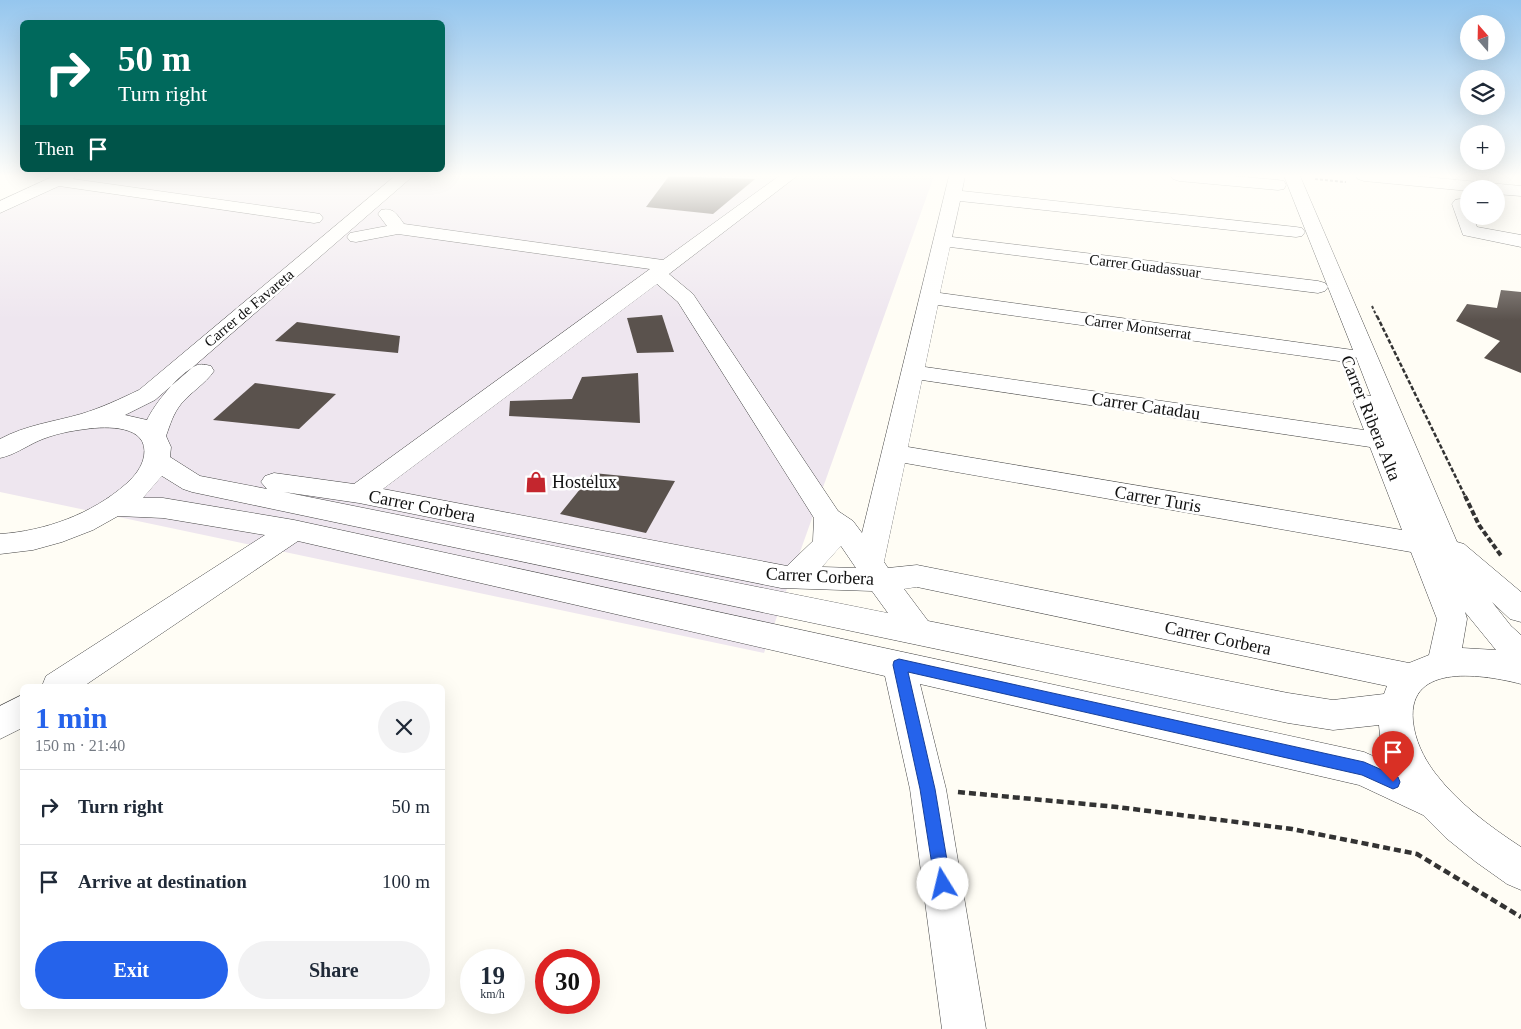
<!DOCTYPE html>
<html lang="en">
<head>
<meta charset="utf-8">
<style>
	:root { --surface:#fff; --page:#f2f2f3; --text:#1f2937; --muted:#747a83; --line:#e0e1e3; --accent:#2563eb }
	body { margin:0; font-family:"Times New Roman",serif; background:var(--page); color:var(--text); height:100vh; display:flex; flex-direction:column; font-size:19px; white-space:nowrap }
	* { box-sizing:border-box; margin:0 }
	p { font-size:16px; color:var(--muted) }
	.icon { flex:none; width:28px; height:28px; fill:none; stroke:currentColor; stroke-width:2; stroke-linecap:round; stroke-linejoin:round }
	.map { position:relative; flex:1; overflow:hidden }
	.details { position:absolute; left:20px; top:684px; width:425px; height:325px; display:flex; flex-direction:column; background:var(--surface); border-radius:8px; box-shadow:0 5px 20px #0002 }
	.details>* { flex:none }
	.guide { position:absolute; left:20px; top:20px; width:425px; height:152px; border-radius:8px; box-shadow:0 5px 20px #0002; background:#00695c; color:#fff; overflow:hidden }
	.needle { width:32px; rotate:340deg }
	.controls { position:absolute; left:1460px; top:15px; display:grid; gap:10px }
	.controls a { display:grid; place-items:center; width:45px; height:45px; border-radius:50%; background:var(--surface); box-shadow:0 5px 20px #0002; font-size:25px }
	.speed { position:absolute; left:460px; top:949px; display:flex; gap:10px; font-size:25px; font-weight:700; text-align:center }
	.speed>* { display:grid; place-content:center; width:65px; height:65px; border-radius:50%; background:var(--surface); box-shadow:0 5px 20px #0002; line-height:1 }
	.speed small { font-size:12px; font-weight:400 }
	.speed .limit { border:8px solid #d22; background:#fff; color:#111 }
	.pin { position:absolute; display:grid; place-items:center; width:42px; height:42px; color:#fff; margin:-51px -21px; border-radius:50% 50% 50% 0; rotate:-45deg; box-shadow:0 0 5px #0007 }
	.pin .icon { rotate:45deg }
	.me { position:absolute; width:55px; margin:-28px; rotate:351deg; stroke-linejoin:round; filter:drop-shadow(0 0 4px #0008) }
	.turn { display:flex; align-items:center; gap:18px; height:105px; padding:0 15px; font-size:22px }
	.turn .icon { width:65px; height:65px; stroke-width:2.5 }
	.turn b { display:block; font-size:35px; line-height:42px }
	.then { display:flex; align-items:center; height:48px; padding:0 15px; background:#0003; gap:10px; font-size:19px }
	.round { display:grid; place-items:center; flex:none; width:52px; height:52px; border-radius:26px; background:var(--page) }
	.summary { display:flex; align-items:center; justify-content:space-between; height:85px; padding:0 15px }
	h1 { font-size:30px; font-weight:800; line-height:38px; color:var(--accent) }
	.cta { display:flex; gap:10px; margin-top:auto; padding:10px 15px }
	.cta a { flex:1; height:58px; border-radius:30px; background:var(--accent); color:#fff; font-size:20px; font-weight:800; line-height:58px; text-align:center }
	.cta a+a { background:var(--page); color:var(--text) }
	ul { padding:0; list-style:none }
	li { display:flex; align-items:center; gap:15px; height:75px; padding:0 15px; border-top:1px solid var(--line) }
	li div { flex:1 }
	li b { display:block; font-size:19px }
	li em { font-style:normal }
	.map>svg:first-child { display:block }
	.industrial { fill:#eee6ef }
	.building { fill:#5a524d }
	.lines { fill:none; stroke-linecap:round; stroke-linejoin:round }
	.minor-casing { stroke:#444; stroke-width:1 }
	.path-far3 { stroke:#333; stroke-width:2; stroke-dasharray:3 2; stroke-linecap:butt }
	.path-far2 { stroke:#333; stroke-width:2.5; stroke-dasharray:4.5 2; stroke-linecap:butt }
	.path-far1 { stroke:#333; stroke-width:4; stroke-dasharray:5.5 2.5; stroke-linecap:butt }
	.path { stroke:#333; stroke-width:4.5; stroke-dasharray:7 4; stroke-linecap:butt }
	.minor { fill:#fff; fill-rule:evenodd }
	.route { fill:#2563eb; stroke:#184099 }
	.labels { text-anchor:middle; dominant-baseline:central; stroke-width:5; stroke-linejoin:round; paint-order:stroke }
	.far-street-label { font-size:15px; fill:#111; stroke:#fff }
	.street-label { font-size:18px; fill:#111; stroke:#fff }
	.poi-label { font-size:18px; fill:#111; stroke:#fff; text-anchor:start }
</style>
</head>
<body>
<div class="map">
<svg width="1521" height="1029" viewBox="0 0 1521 1029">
	<rect width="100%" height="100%" fill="#fffdf5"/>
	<!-- industrial -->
	<path class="industrial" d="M 55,176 L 934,176 L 764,653 L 0,492 L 0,202 Z"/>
	<!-- building -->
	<g class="building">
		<path d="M 669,176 L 672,176 L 755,179 L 713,214 L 646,207 Z"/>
		<path d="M 1501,290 L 1521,292 L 1521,373 L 1484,358 L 1500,341 L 1456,321 L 1467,304 L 1497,308 Z"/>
		<path d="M 662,315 L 674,352 L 637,353 L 627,318 Z"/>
		<path d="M 297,322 L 400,336 L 398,353 L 275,341 Z"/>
		<path d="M 638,373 L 640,423 L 509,416 L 510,401 L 572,399 L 582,377 Z"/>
		<path d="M 255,383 L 336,394 L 299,429 L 213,420 Z"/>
		<path d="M 593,473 L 675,481 L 646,533 L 560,514 Z"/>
	</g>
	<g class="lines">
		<!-- minor casing -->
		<g class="minor-casing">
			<g id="minor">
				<path d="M 54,176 L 75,176 L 73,179 L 314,213 L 320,214 L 323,218 L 320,222 L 314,223 L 59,186 L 0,213 L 0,201 Z"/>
				<path d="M 395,176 L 413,176 L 155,400 L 125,415 L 147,420 C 155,403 178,375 195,366 C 201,363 206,365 211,366 L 214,371 C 205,384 191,392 181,404 C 173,414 170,425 166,436 L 171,447 L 170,457 L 200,476 L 267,489 L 261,482 L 265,476 L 274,473 L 354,484 L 650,269 L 398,234 L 356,242 L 350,241 L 347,237 L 350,233 L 387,226 L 378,214 L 381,210 C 394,207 397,215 404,224 L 663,260 L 779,176 L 797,176 L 669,274 L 693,294 L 838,511 L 853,521 L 862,533 L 949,176 L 965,176 L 962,191 L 1296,227 L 1302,228 L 1305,232 L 1302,236 L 1296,237 L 960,201 L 952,237 L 1318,281 L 1325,283 L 1328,287 L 1284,176 L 1300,176 L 1457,542 L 1464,544 L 1521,592 L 1521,622 L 1510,619 L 1492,602 L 1511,626 L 1521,635 L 1521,684 C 1486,675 1407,661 1413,721 C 1415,740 1423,757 1435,773 C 1458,803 1489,826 1521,847 L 1521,890 L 1507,884 L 1476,862 L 1446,838 L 1423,815 L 1359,785 L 920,684 L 946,789 L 986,1029 L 942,1029 L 910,789 L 885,676 L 298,541 L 84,686 L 42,686 L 46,676 L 265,535 L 163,518 L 118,516 L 93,530 L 62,542 L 33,550 L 0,554 L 0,534 C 45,531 92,514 126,484 C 135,476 142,467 144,456 C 149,425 107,426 86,429 C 70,431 54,434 38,441 C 25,447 14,455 0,458 L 0,439 C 26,425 53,422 81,414 C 101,408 120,399 139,390 ZM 950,247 L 1318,293 L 1325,291 L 1328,287 L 1353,350 L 940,293 ZM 657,284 L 678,302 L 814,518 L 813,541 L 787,566 L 383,489 ZM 938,305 L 1346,362 L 1354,360 L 1356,357 L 1371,396 L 1365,395 L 1357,397 L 1353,402 L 1364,430 L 925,367 ZM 922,380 L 1370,447 L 1402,530 L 908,447 ZM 905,463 L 1411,552 L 1437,619 L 1429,655 L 1409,663 L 917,565 L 888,568 L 884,562 ZM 162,476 L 183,489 L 192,492 L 1288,723 L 1333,730 L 1379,725 L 1380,736 L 1391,764 L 1364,752 L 294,520 L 163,498 L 143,498 ZM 284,492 L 359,503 L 781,588 L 872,591 L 888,613 ZM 841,546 L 856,568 L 822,567 ZM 917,587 L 1387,686 L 1384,694 L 1333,700 L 1288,693 L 928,621 L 904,589 ZM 1465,612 L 1496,650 L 1462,648 L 1467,619 Z"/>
				<path d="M 1171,176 L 1233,176 L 1278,180 L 1284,181 L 1286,185 L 1284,189 L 1278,190 L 1179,181 L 1173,179 Z"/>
				<path d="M 1356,176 L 1415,176 L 1521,186 L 1521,196 L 1496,194 L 1496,189 L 1469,189 L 1469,191 L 1364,181 L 1358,179 Z"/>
				<path d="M 1461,199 L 1469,203 L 1469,216 L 1473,216 L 1477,227 L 1521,235 L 1521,247 L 1463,235 L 1452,204 L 1455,200 Z"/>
				<path d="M 22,695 L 22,728 L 0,739 L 0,706 Z"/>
			</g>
		</g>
		<!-- path-far3 -->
		<g class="path-far3">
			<path d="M 1315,179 L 1346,182"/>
			<path d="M 1372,306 L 1377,317"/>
		</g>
		<!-- path-far2 -->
		<path class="path-far2" d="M 1377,316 L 1466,498"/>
		<!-- path-far1 -->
		<path class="path-far1" d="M 1465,496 L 1479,525 L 1502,557"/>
		<!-- path -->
		<path class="path" d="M 958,792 L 1117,807 L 1292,829 L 1417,854 L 1521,917"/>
		<!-- minor -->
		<use href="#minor" class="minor"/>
	</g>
	<!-- sky -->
	<linearGradient id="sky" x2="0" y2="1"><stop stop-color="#95c6ee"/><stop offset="0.55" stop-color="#fffefa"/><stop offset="1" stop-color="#fffefa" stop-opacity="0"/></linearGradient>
	<rect width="1521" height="320" fill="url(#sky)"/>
	<!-- route -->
	<path class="route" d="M 899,659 L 1364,762 L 1398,777 L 1400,782 L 1398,787 L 1393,789 L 1362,775 L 908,672 L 935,789 L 951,884 L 949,890 L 943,892 L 937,890 L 935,884 L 920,789 L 893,665 L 894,661 Z"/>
	<!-- icons -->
	<defs>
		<g id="shop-bare" transform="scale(1.725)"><path d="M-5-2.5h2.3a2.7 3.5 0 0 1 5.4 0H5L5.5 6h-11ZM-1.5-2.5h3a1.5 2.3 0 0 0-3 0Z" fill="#c4262e" stroke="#fff" stroke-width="2.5" paint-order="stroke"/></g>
	</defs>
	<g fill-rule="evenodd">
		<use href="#shop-bare" x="536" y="482"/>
	</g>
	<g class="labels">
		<!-- far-street labels -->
		<g class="far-street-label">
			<text transform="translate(1145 266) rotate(7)">Carrer Guadassuar</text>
			<text transform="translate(249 308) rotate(-40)">Carrer de Favareta</text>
			<text transform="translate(1138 327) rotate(8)">Carrer Montserrat</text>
		</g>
		<!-- street labels -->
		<g class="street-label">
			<text transform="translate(1146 406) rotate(8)">Carrer Catadau</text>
			<text transform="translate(1371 418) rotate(68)">Carrer Ribera Alta</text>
			<text transform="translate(1158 499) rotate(10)">Carrer Turis</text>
			<text transform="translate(422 506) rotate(11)">Carrer Corbera</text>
			<text transform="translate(820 576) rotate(3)">Carrer Corbera</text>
			<text transform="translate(1218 638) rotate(12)">Carrer Corbera</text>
		</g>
		<!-- poi labels -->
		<g class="poi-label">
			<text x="552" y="482">Hostelux</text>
		</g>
	</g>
</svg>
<div class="controls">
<a><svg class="needle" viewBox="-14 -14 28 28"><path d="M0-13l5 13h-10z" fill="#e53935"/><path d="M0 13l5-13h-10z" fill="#747a83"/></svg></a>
<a><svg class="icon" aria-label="layers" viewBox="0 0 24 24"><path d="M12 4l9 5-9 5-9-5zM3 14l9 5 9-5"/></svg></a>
<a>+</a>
<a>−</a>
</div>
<div class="speed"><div>19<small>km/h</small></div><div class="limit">30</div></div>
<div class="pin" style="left:1393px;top:782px;background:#d93025"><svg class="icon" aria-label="arrive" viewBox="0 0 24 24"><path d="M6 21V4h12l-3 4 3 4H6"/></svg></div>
<svg class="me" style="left:943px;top:884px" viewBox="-20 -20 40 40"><circle r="19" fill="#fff"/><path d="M0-13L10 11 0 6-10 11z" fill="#2563eb"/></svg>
<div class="guide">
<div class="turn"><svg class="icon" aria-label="right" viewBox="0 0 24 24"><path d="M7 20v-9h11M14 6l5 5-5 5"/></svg><div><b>50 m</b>Turn right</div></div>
<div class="then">Then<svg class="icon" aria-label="arrive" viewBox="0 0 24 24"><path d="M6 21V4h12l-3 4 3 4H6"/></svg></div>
</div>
<section class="details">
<div class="summary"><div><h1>1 min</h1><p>150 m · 21:40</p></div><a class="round"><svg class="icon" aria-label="close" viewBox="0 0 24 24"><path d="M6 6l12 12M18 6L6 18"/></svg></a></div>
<ul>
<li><svg class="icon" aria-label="right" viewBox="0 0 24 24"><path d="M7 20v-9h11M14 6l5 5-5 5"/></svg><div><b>Turn right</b></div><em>50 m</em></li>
<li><svg class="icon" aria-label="arrive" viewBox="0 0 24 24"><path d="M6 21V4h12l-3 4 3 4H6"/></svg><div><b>Arrive at destination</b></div><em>100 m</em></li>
</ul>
<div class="cta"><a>Exit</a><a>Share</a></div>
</section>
</div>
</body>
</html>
